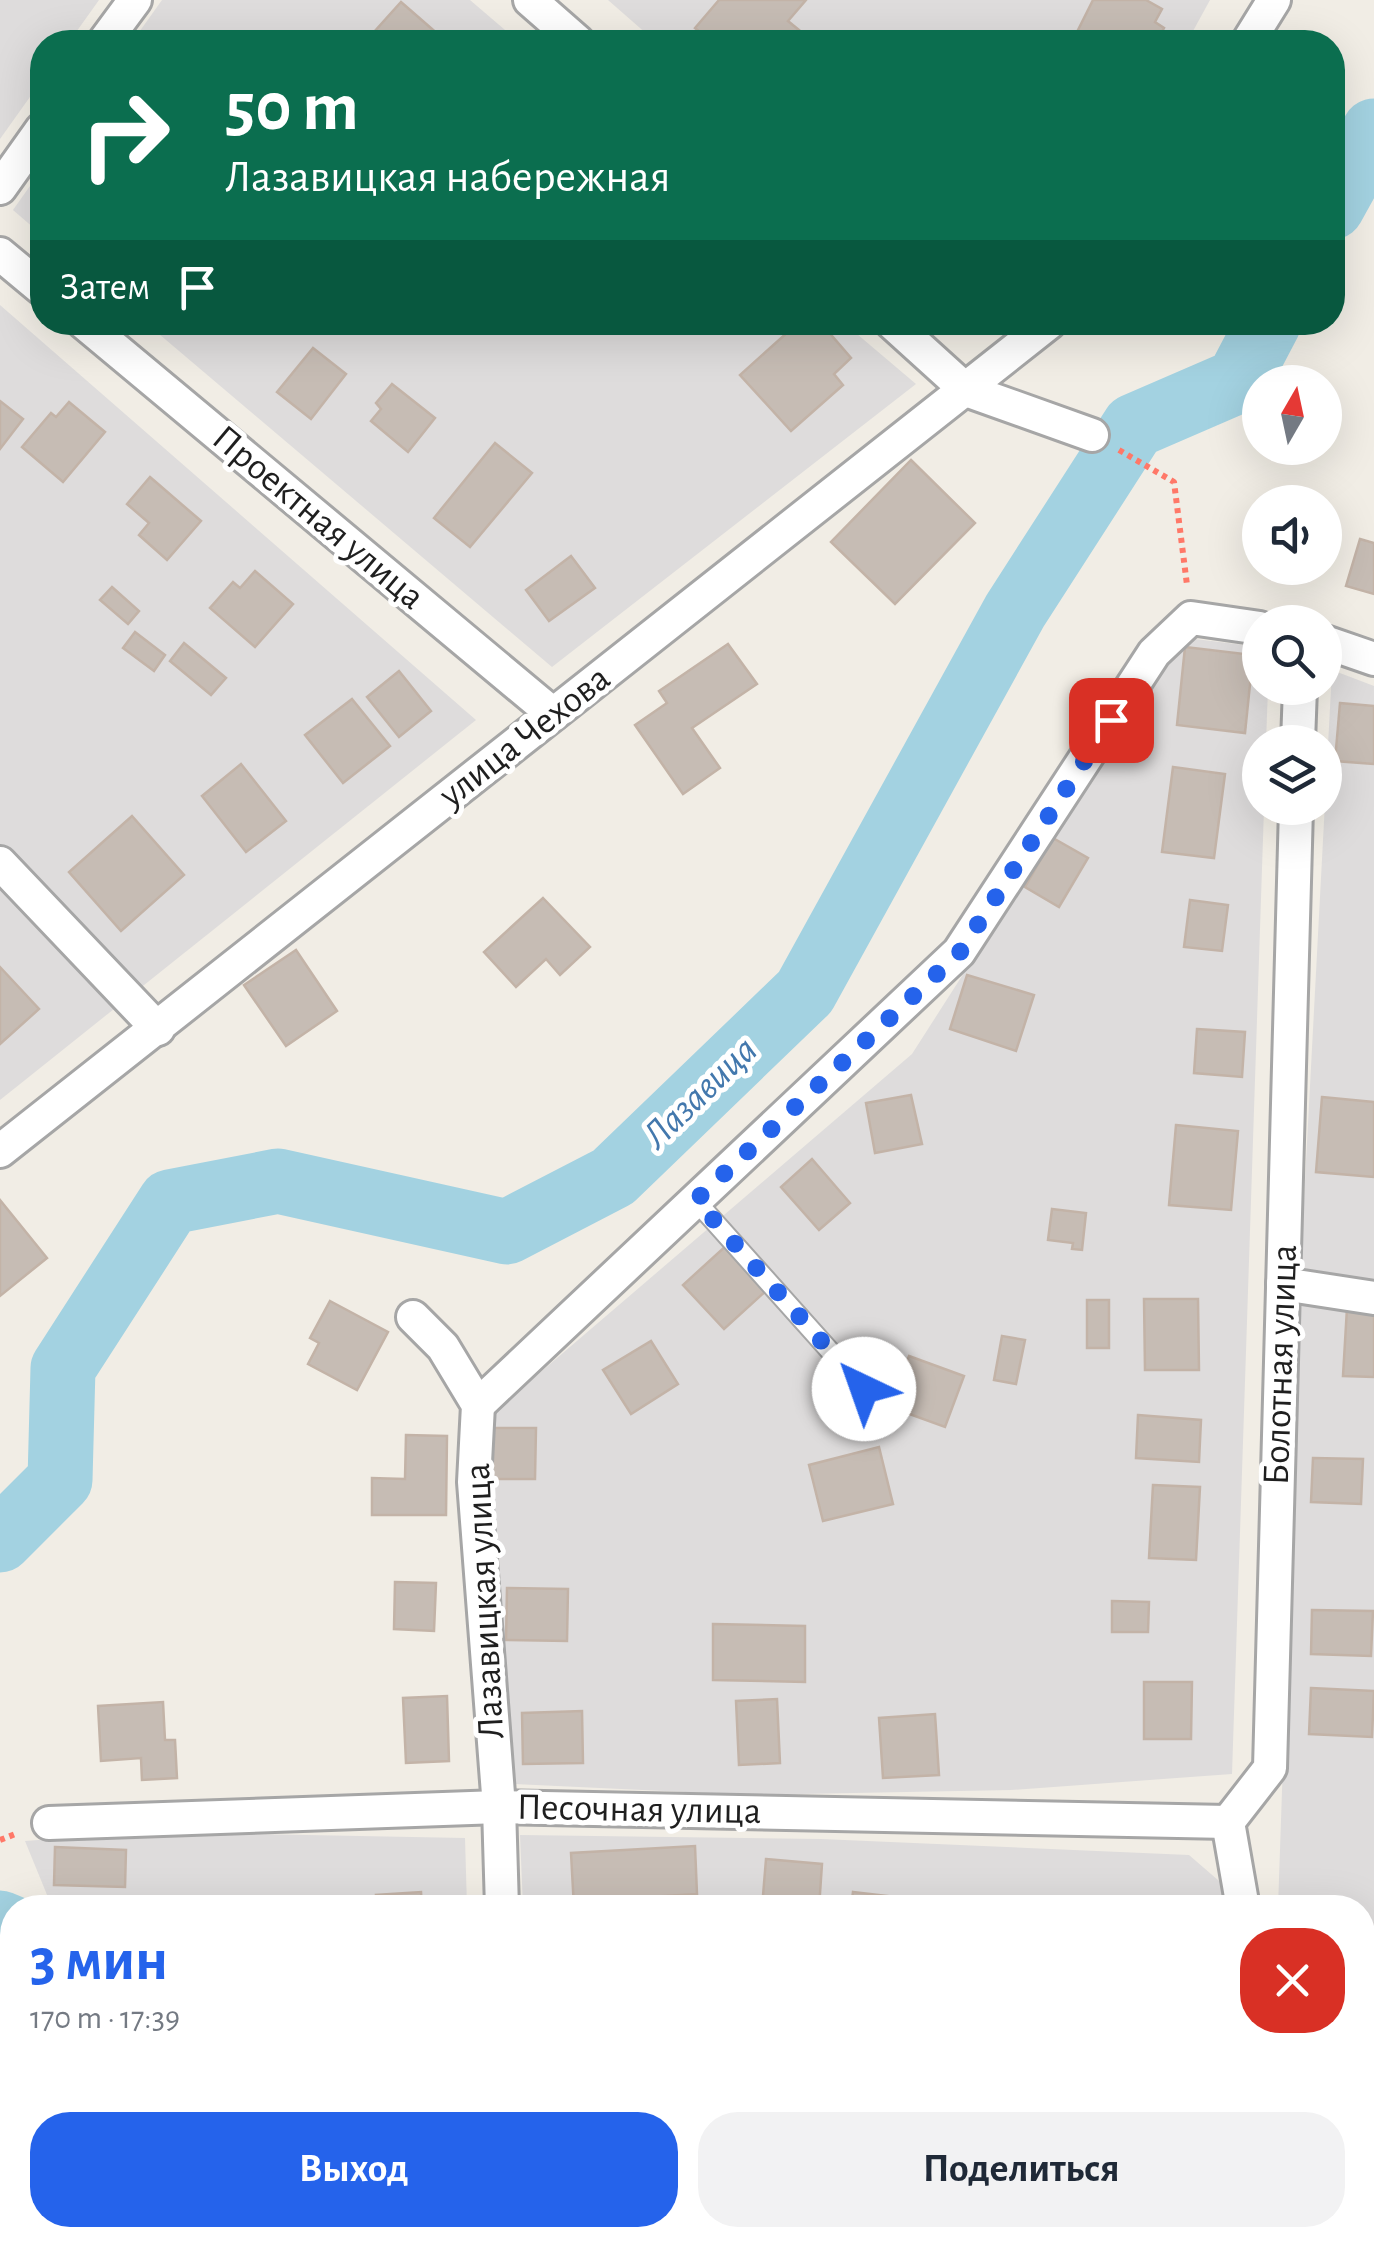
<!DOCTYPE html>
<html lang="ru">
<head>
<meta charset="utf-8">
<style>
	:root { --surface:#fff; --page:#f2f2f3; --text:#1f2937; --muted:#747a83; --accent:#2563eb }
	body { margin:0; font-family:"Alegreya Sans",sans-serif; background:var(--page); color:var(--text); height:100vh; display:flex; flex-direction:column; font-size:38px; white-space:nowrap }
	* { box-sizing:border-box; margin:0 }
	p { font-size:32px; color:var(--muted) }
	.icon { flex:none; width:55px; height:55px; fill:none; stroke:currentColor; stroke-width:2; stroke-linecap:round; stroke-linejoin:round }
	.map { position:relative; flex:1; overflow:hidden }
	.drawer { position:absolute; left:0px; top:1895px; width:1375px; height:352px; display:flex; flex-direction:column; background:var(--surface); border-radius:40px 40px 0 0; box-shadow:0 10px 40px #0002 }
	.drawer>* { flex:none }
	.top-card { position:absolute; left:30px; top:30px; width:1315px; height:305px; border-radius:40px; box-shadow:0 10px 40px #0002; background:#0b6e4f; color:#fff; overflow:hidden }
	.needle { width:65px; rotate:9deg }
	.controls { position:absolute; left:1242px; top:365px; display:grid; gap:20px }
	.controls a { display:grid; place-items:center; width:100px; height:100px; border-radius:50%; background:var(--surface); box-shadow:0 10px 40px #0002; font-size:50px }
	.pin { position:absolute; display:grid; place-items:center; width:85px; height:85px; color:#fff; margin:-42px; border-radius:20px; box-shadow:0 5px 15px #0006 }
	.me { position:absolute; width:110px; margin:-55px; rotate:318deg; stroke-linejoin:round; filter:drop-shadow(0 0 8px #0008) }
	.turn { display:flex; align-items:center; gap:35px; height:210px; padding:0 30px; font-size:45px }
	.turn .icon { width:130px; height:130px; stroke-width:2.5 }
	.turn b { display:block; font-size:70px; line-height:85px }
	.then { display:flex; align-items:center; height:95px; padding:0 30px; background:#0003; gap:20px; font-size:38px }
	.round { display:grid; place-items:center; flex:none; width:105px; height:105px; border-radius:40px; background:var(--page) }
	.headline { display:flex; align-items:center; justify-content:space-between; height:170px; padding:0 30px }
	h1 { font-size:60px; font-weight:600; line-height:75px; color:var(--accent) }
	.action { display:flex; gap:20px; margin-top:auto; padding:20px 30px }
	.action a { flex:1; height:115px; border-radius:40px; background:var(--accent); color:#fff; font-size:40px; font-weight:600; line-height:115px; text-align:center }
	.action a+a { background:var(--page); color:var(--text) }
	.map>svg:first-child { display:block }
	.residential { fill:#dedcdc }
	.lines { fill:none; stroke-linecap:round; stroke-linejoin:round }
	.river { stroke:#a3d2e1; stroke-width:65 }
	.building { fill:#c6bcb4; stroke:#c3b3a7; stroke-width:2.5 }
	.lane-casing { stroke:#a6a6a6; stroke-width:22 }
	.street-casing { stroke:#a6a6a6; stroke-width:38 }
	.path { stroke:#ff7868; stroke-width:6; stroke-dasharray:5 5; stroke-linecap:butt }
	.lane { stroke:#fff; stroke-width:18 }
	.street { stroke:#fff; stroke-width:32 }
	.route { stroke:#2563eb; stroke-width:18; stroke-dasharray:0 32.4 }
	.labels { text-anchor:middle; dominant-baseline:central; stroke-width:10; stroke-linejoin:round; paint-order:stroke }
	.street-label { font-size:38px; fill:#1f1f1f; stroke:#fff }
	.water-label { font-size:40px; font-style:italic; fill:#4378ad; stroke:#fff }
</style>
</head>
<body>
<div class="map">
<svg width="1374" height="2246" viewBox="0 0 1374 2246">
	<rect width="100%" height="100%" fill="#f1ede5"/>
	<!-- residential -->
	<g class="residential">
		<path d="M 0,0 L 99,0 L 69,42 L 42,42 L 42,80 L 0,139 Z"/>
		<path d="M 162,0 L 470,0 L 519,42 L 132,42 Z"/>
		<path d="M 608,0 L 1210,0 L 1187,42 L 656,42 Z"/>
		<path d="M 42,169 L 42,235 L 13,210 Z"/>
		<path d="M 0,305 L 476,720 L 0,1100 Z"/>
		<path d="M 146,323 L 844,323 L 916,384 L 552,667 Z"/>
		<path d="M 1179,637 L 1260,647 L 1260,688 L 1268,688 L 1266,742 L 1260,742 L 1260,808 L 1264,808 L 1232,1774 L 1011,1790 L 750,1795 L 514,1784 L 494,1604 L 487,1418 L 912,1054 Z"/>
		<path d="M 1332,670 L 1374,686 L 1374,1936 L 1363,1935 L 1362,1908 L 1278,1908 L 1299,1294 Z"/>
		<path d="M 146,1832 L 465,1838 L 467,1907 L 52,1907 L 25,1841 Z"/>
		<path d="M 520,1835 L 821,1839 L 1189,1855 L 1226,1887 L 1225,1907 L 523,1907 Z"/>
		<path d="M 188,2235 L 479,2235 L 480,2246 L 192,2246 Z"/>
		<path d="M 538,2235 L 1204,2235 L 1203,2246 L 539,2246 Z"/>
	</g>
	<g class="lines">
		<!-- river -->
		<g class="river">
			<path d="M 1332,207 L 1374,131"/>
			<path d="M 0,1540 L 60,1480 L 63,1368 L 170,1202 L 278,1181 L 507,1232 L 613,1177 L 805,992 L 1015,611 L 1134,426 L 1238,381 L 1269,322"/>
			<path d="M 0,1923 L 12,1928"/>
			<path d="M 86,2235 L 86,2246"/>
		</g>
	</g>
	<!-- building -->
	<g class="building">
		<path d="M 719,0 L 806,0 L 788,21 L 805,35 L 799,42 L 712,42 L 695,28 Z"/>
		<path d="M 1093,0 L 1146,0 L 1162,9 L 1155,22 L 1164,28 L 1156,42 L 1072,42 Z"/>
		<path d="M 401,2 L 447,42 L 365,42 Z"/>
		<path d="M 799,322 L 820,322 L 851,358 L 834,374 L 843,385 L 791,431 L 740,375 Z"/>
		<path d="M 313,348 L 346,374 L 311,419 L 277,392 Z"/>
		<path d="M 392,384 L 435,418 L 408,452 L 371,421 L 381,409 L 376,403 Z"/>
		<path d="M 0,401 L 23,419 L 0,449 Z"/>
		<path d="M 69,402 L 105,432 L 63,482 L 22,447 L 51,413 L 56,417 Z"/>
		<path d="M 495,443 L 532,473 L 470,547 L 434,518 Z"/>
		<path d="M 911,460 L 975,523 L 895,604 L 831,542 Z"/>
		<path d="M 150,477 L 201,521 L 167,560 L 139,535 L 149,523 L 127,504 Z"/>
		<path d="M 1360,539 L 1374,543 L 1374,594 L 1346,586 Z"/>
		<path d="M 571,556 L 595,588 L 549,621 L 526,590 Z"/>
		<path d="M 255,571 L 293,604 L 255,647 L 210,608 L 233,582 L 240,588 Z"/>
		<path d="M 112,587 L 139,611 L 128,624 L 100,600 Z"/>
		<path d="M 135,632 L 165,655 L 154,671 L 123,648 Z"/>
		<path d="M 184,643 L 226,678 L 211,695 L 170,661 Z"/>
		<path d="M 728,644 L 757,684 L 692,728 L 720,768 L 683,794 L 635,725 L 667,703 L 659,691 Z"/>
		<path d="M 1185,647 L 1253,655 L 1245,733 L 1177,725 Z"/>
		<path d="M 399,671 L 431,711 L 399,737 L 367,697 Z"/>
		<path d="M 352,699 L 390,746 L 343,783 L 305,735 Z"/>
		<path d="M 1340,703 L 1374,706 L 1374,764 L 1335,761 Z"/>
		<path d="M 241,764 L 286,821 L 246,852 L 202,796 Z"/>
		<path d="M 1173,767 L 1225,774 L 1214,858 L 1162,852 Z"/>
		<path d="M 132,816 L 184,875 L 121,931 L 69,872 Z"/>
		<path d="M 1053,838 L 1088,858 L 1059,907 L 1025,887 Z"/>
		<path d="M 543,898 L 590,947 L 560,975 L 546,959 L 516,987 L 484,952 Z"/>
		<path d="M 1190,900 L 1228,905 L 1222,951 L 1184,947 Z"/>
		<path d="M 296,950 L 337,1011 L 286,1046 L 244,985 Z"/>
		<path d="M 0,967 L 39,1009 L 0,1044 Z"/>
		<path d="M 967,975 L 1034,995 L 1016,1051 L 950,1029 Z"/>
		<path d="M 1197,1029 L 1245,1032 L 1242,1077 L 1194,1073 Z"/>
		<path d="M 911,1095 L 922,1144 L 875,1153 L 866,1103 Z"/>
		<path d="M 1322,1097 L 1374,1102 L 1374,1177 L 1316,1172 Z"/>
		<path d="M 1176,1125 L 1238,1131 L 1231,1210 L 1169,1205 Z"/>
		<path d="M 812,1159 L 850,1203 L 819,1230 L 781,1187 Z"/>
		<path d="M 0,1200 L 47,1258 L 0,1296 Z"/>
		<path d="M 1052,1209 L 1086,1213 L 1082,1250 L 1072,1249 L 1073,1243 L 1048,1240 Z"/>
		<path d="M 728,1244 L 768,1289 L 724,1329 L 683,1285 Z"/>
		<path d="M 1144,1299 L 1198,1299 L 1199,1370 L 1145,1370 Z"/>
		<rect x="1087" y="1300" width="22" height="48"/>
		<path d="M 330,1301 L 388,1332 L 357,1390 L 308,1364 L 319,1343 L 310,1338 Z"/>
		<path d="M 1347,1308 L 1374,1309 L 1374,1377 L 1343,1376 Z"/>
		<path d="M 1002,1336 L 1025,1340 L 1016,1384 L 994,1380 Z"/>
		<path d="M 651,1341 L 678,1384 L 631,1414 L 603,1370 Z"/>
		<path d="M 909,1356 L 964,1376 L 945,1427 L 890,1407 Z"/>
		<path d="M 1138,1415 L 1201,1420 L 1199,1462 L 1136,1458 Z"/>
		<path d="M 492,1428 L 536,1428 L 535,1479 L 492,1479 Z"/>
		<path d="M 406,1435 L 447,1436 L 446,1515 L 372,1515 L 372,1478 L 405,1479 Z"/>
		<path d="M 879,1447 L 893,1504 L 823,1521 L 809,1465 Z"/>
		<path d="M 1313,1458 L 1363,1459 L 1361,1504 L 1311,1502 Z"/>
		<path d="M 1153,1485 L 1200,1487 L 1196,1560 L 1149,1558 Z"/>
		<path d="M 395,1582 L 436,1583 L 434,1631 L 394,1629 Z"/>
		<path d="M 507,1588 L 568,1589 L 567,1641 L 506,1640 Z"/>
		<path d="M 1112,1601 L 1149,1602 L 1148,1632 L 1112,1632 Z"/>
		<path d="M 1312,1610 L 1373,1611 L 1371,1656 L 1311,1654 Z"/>
		<path d="M 713,1624 L 805,1626 L 805,1682 L 713,1680 Z"/>
		<path d="M 1144,1682 L 1192,1682 L 1191,1739 L 1144,1739 Z"/>
		<path d="M 1311,1688 L 1374,1691 L 1372,1737 L 1309,1734 Z"/>
		<path d="M 447,1696 L 449,1761 L 406,1763 L 403,1698 Z"/>
		<path d="M 777,1699 L 780,1763 L 739,1765 L 736,1701 Z"/>
		<path d="M 163,1702 L 165,1740 L 175,1740 L 177,1778 L 142,1780 L 141,1758 L 101,1761 L 98,1706 Z"/>
		<path d="M 582,1711 L 583,1763 L 523,1764 L 522,1713 Z"/>
		<path d="M 935,1714 L 939,1775 L 883,1778 L 879,1718 Z"/>
		<path d="M 695,1846 L 697,1894 L 619,1899 L 620,1908 L 574,1908 L 571,1853 Z"/>
		<path d="M 55,1847 L 126,1850 L 125,1887 L 54,1885 Z"/>
		<path d="M 766,1859 L 822,1864 L 819,1908 L 762,1908 Z"/>
		<path d="M 421,1892 L 422,1908 L 377,1908 L 376,1895 Z"/>
		<path d="M 853,1892 L 905,1898 L 904,1908 L 851,1908 Z"/>
		<path d="M 975,1900 L 1030,1905 L 1029,1908 L 975,1908 Z"/>
		<path d="M 1362,2177 L 1374,2180 L 1373,2246 L 1345,2246 L 1347,2235 L 1362,2235 Z"/>
		<path d="M 839,2235 L 885,2235 L 885,2245 L 838,2243 Z"/>
		<path d="M 958,2235 L 1007,2235 L 1006,2242 L 958,2241 Z"/>
		<path d="M 1270,2235 L 1296,2235 L 1294,2246 L 1268,2246 Z"/>
	</g>
	<g class="lines">
		<!-- lane casing -->
		<g class="lane-casing">
			<g id="lane">
				<path d="M 695,1200 L 864,1389"/>
				<path d="M 0,2027 L 12,2036"/>
				<path d="M 1362,2165 L 1374,2163"/>
				<path d="M 28,2246 L 28,2235"/>
				<path d="M 1320,2246 L 1322,2235"/>
			</g>
		</g>
		<!-- street casing -->
		<g class="street-casing">
			<g id="street">
				<path d="M 530,0 L 578,42"/>
				<path d="M 104,42 L 135,0"/>
				<path d="M 1248,42 L 1274,0"/>
				<path d="M 0,188 L 42,129"/>
				<path d="M 0,254 L 42,289"/>
				<path d="M 83,322 L 553,714"/>
				<path d="M 891,322 L 966,390 L 1092,435"/>
				<path d="M 1325,642 L 1374,659"/>
				<path d="M 1298,742 L 1300,688"/>
				<path d="M 0,863 L 158,1029"/>
				<path d="M 0,1151 L 1050,322"/>
				<path d="M 1283,1284 L 1374,1298"/>
				<path d="M 413,1317 L 443,1347 L 478,1405 L 474,1482 L 499,1807 L 502,1908"/>
				<path d="M 478,1405 L 959,952 L 1154,653 L 1191,618 L 1260,628"/>
				<path d="M 49,1823 L 499,1807 L 1228,1822"/>
				<path d="M 1243,1908 L 1228,1822 L 1270,1768 L 1296,808"/>
				<path d="M 1362,1966 L 1374,1965"/>
				<path d="M 512,2235 L 512,2246"/>
			</g>
		</g>
		<!-- path -->
		<g class="path">
			<path d="M 1119,450 L 1174,482 L 1187,585"/>
			<path d="M 0,1840 L 18,1833"/>
			<path d="M 543,2239 L 739,2235"/>
		</g>
		<!-- lane -->
		<use href="#lane" class="lane"/>
		<!-- street -->
		<use href="#street" class="street"/>
	</g>
	<g class="lines">
		<!-- route -->
		<path class="route" d="M 864,1389 L 696,1200 L 960,952 L 1111,720"/>
	</g>
	<g class="labels">
		<!-- street labels -->
		<g class="street-label">
			<text transform="translate(318 518) rotate(40)">Проектная улица</text>
			<text transform="translate(525 737) rotate(-38)">улица Чехова</text>
			<text transform="translate(1281 1365) rotate(-88)">Болотная улица</text>
			<text transform="translate(485 1601) rotate(-93)">Лазавицкая улица</text>
			<text transform="translate(639 1810) rotate(1)">Песочная улица</text>
		</g>
		<!-- water labels -->
		<g class="water-label">
			<text transform="translate(700 1093) rotate(-44)">Лазавица</text>
		</g>
	</g>
</svg>
<div class="controls">
<a><svg class="needle" viewBox="-14 -14 28 28"><path d="M0-13l5 13h-10z" fill="#e53935"/><path d="M0 13l5-13h-10z" fill="#747a83"/></svg></a>
<a><svg class="icon" aria-label="sound" viewBox="0 0 24 24"><path d="M4 9h4l5-4v14l-5-4H4zM17 9q2 3 0 6"/></svg></a>
<a><svg class="icon" aria-label="search" viewBox="0 0 24 24"><circle cx="10" cy="10" r="6"/><path d="M15 15l6 6"/></svg></a>
<a><svg class="icon" aria-label="layers" viewBox="0 0 24 24"><path d="M12 4l9 5-9 5-9-5zM3 14l9 5 9-5"/></svg></a>
</div>
<div class="pin" style="left:1111px;top:720px;background:#d93025"><svg class="icon" aria-label="arrive" viewBox="0 0 24 24"><path d="M6 21V4h12l-3 4 3 4H6"/></svg></div>
<svg class="me" style="left:864px;top:1389px" viewBox="-20 -20 40 40"><circle r="19" fill="#fff"/><path d="M0-13L10 11 0 6-10 11z" fill="#2563eb"/></svg>
<div class="top-card">
<div class="turn"><svg class="icon" aria-label="right" viewBox="0 0 24 24"><path d="M7 20v-9h11M14 6l5 5-5 5"/></svg><div><b>50 m</b>Лазавицкая набережная</div></div>
<div class="then">Затем<svg class="icon" aria-label="arrive" viewBox="0 0 24 24"><path d="M6 21V4h12l-3 4 3 4H6"/></svg></div>
</div>
<section class="drawer">
<div class="headline"><div><h1>3 мин</h1><p>170 m · 17:39</p></div><a class="round" style="background:#d93025;color:#fff"><svg class="icon" aria-label="close" viewBox="0 0 24 24"><path d="M6 6l12 12M18 6L6 18"/></svg></a></div>
<div class="action"><a>Выход</a><a>Поделиться</a></div>
</section>
</div>
</body>
</html>
